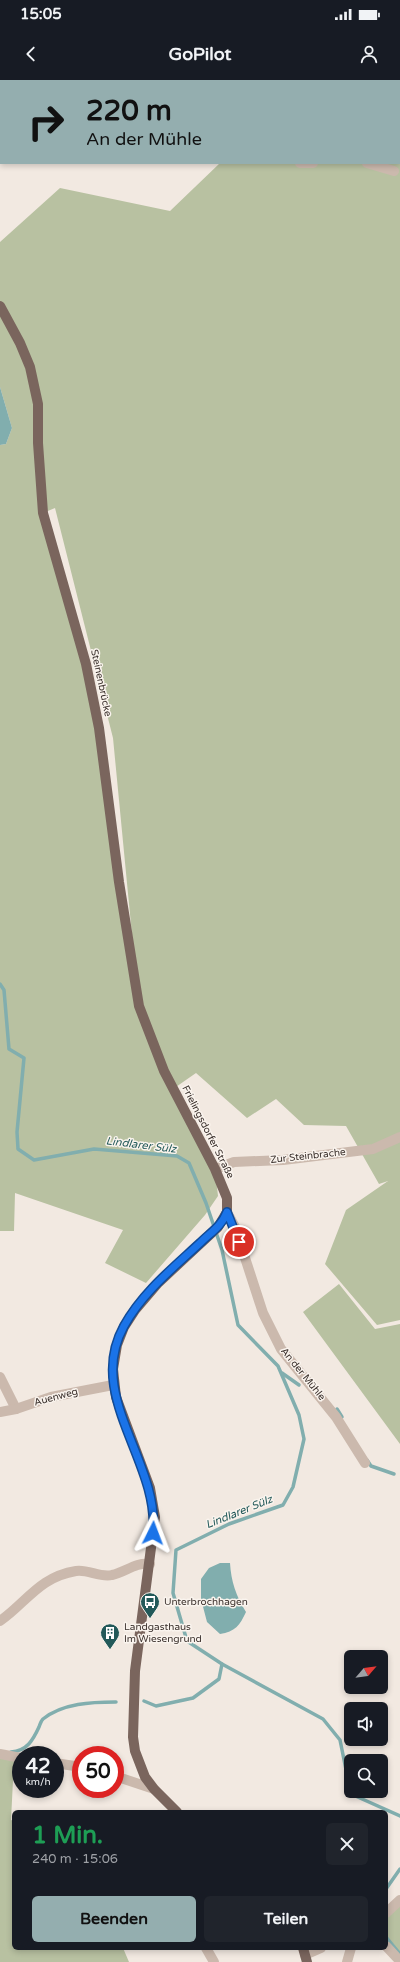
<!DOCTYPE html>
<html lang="de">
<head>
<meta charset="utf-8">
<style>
	:root { --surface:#171b24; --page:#20242c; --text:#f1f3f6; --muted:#9ea1a6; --accent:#94aeaf }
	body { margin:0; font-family:"Varela Round",sans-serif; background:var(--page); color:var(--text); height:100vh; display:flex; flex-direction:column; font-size:15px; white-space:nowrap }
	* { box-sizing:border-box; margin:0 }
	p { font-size:13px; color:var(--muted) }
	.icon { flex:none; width:22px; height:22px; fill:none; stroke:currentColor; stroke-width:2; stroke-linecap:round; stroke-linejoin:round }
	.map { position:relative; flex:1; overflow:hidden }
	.drawer { position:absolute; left:12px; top:1730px; width:376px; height:140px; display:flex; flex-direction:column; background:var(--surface); border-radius:6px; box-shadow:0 2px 6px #0003 }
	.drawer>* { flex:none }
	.hud { position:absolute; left:0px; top:0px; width:400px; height:84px; box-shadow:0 2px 6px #0003; background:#94aeaf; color:#111; overflow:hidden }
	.needle { width:26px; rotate:62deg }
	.tools { position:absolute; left:344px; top:1570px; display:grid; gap:8px }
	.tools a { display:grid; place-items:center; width:44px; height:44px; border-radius:6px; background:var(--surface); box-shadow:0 2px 6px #0003; font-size:20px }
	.speed { position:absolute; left:12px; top:1666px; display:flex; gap:8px; font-size:20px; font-weight:700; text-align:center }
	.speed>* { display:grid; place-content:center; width:52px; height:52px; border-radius:50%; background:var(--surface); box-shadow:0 2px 6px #0003; line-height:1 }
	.speed small { font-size:10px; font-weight:400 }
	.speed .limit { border:6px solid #d22; background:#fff; color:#111 }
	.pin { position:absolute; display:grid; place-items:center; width:34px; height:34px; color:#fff; margin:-17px; border:2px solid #fff; border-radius:50%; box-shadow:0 1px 4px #0007 }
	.me { position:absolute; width:44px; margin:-22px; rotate:3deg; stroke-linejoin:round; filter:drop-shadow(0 0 3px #0008) }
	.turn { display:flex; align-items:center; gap:14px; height:84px; padding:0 20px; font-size:18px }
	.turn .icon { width:52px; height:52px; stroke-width:2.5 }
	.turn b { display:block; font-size:28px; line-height:34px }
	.round { display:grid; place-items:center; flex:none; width:42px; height:42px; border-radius:6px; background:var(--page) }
	.head { display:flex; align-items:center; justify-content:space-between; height:68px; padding:0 20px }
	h1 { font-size:24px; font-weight:700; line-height:30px; color:#1e9e55 }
	.cta { display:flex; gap:8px; margin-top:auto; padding:8px 20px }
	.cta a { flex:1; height:46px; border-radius:6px; background:var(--accent); color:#111; font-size:16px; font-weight:700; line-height:46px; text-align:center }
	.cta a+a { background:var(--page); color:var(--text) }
	.status { display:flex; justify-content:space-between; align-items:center; height:28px; padding:0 20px; background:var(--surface); direction:ltr }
	.status svg { height:11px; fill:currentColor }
	header { display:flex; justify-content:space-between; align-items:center; height:52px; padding:0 20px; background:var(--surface); font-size:18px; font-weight:700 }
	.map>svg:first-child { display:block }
	.green { fill:#b8c1a1; fill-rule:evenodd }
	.water { fill:#81aeae }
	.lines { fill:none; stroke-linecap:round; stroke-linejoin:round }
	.stream { stroke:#81aeae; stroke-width:3.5 }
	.minor { stroke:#cbb9ad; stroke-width:10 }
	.major { stroke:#7a655d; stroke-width:10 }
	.route-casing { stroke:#114b97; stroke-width:10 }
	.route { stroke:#1a73e8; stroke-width:7 }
	.labels { text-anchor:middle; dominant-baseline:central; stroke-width:3; stroke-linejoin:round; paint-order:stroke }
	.street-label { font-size:10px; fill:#392f2b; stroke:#faf4ee }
	.poi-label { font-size:10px; fill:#392f2b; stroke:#faf4ee; text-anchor:start }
	.water-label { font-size:11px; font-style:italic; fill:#225959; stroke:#faf4ee }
</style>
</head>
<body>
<div class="status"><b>15:05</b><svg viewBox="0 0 49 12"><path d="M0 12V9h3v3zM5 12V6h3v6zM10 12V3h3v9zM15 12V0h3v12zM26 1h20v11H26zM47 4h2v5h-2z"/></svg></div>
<header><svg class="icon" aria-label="back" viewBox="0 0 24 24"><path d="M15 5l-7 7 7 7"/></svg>GoPilot<svg class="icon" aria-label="person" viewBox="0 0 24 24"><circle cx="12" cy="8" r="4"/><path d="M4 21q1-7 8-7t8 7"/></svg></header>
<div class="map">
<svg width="400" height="1882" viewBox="0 0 400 1882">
	<rect width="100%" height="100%" fill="#f2e9e1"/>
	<!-- green -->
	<g class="green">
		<path d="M 308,0 L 400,0 L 400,1240 L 377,1245 L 325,1184 L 346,1130 L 388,1101 L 379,1104 L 346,1046 L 304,1045 L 276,1019 L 247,1038 L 196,993 L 173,1009 L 215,1089 L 218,1116 L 205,1135 L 146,1203 L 105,1183 L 123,1150 L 15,1113 L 14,1151 L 0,1151 L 0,365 L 6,364 L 12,348 L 0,307 L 0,162 L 60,108 L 170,131 L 220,83 L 399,83 L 399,1 ZM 55,428 L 113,658 L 138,917 L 86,584 L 43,433 Z"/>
		<path d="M 339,1204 L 375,1249 L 400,1244 L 400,1364 L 303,1232 Z"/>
		<path d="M 0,1678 L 14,1681 L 11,1740 L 14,1741 L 14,1868 L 123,1868 L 129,1882 L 0,1882 Z"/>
		<path d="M 400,1824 L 400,1875 L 386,1861 L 386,1837 Z"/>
	</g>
	<!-- water -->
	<g class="water">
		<path d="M 0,307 L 12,348 L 6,364 L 0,365 Z"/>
		<path d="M 220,1483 L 230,1483 C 231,1501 236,1516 246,1532 C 240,1545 235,1552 220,1554 L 207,1542 L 201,1519 L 201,1499 L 209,1488 Z"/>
	</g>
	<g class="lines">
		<!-- stream -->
		<g class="stream">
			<path d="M 86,0 L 89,1"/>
			<path d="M 399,52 L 400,52"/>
			<path d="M 0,904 L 4,910 L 9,969 L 24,978 L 17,1052 L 18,1069 L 34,1080 L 94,1069 L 177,1076 L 189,1083 L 206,1123 L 222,1170 L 238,1245 L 278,1286 L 299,1335 L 304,1359 L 293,1407 L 283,1425 L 229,1444 L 176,1470 L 173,1513 L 187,1561 L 222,1584 L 323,1639 L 340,1660 L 351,1714 L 400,1736"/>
			<path d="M 282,1293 L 299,1305"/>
			<path d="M 337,1329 L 342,1337"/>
			<path d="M 367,1380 L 371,1386 L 394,1394"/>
			<path d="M 144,1621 L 156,1626 L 193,1618 L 219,1599 L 222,1584"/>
			<path d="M 11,1672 C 27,1671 33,1660 39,1647 C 40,1644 41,1641 43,1639 C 63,1623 92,1622 116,1622"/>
			<path d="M 386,1809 L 400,1789"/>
			<path d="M 386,1857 L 400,1874"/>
		</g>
		<!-- minor -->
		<g class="minor">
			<path d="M 49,0 L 51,1"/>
			<path d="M 300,83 L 313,83"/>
			<path d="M 367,83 L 394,91"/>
			<path d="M 215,1089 L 234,1082 L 283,1080 L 373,1069 L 400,1057"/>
			<path d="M 227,1132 L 235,1147 L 263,1233 L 281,1269 L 336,1337 L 365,1383"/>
			<path d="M 0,1297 L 16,1329"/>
			<path d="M 0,1332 L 16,1329 L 51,1317 L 113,1305"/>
			<path d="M 0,1541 C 27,1522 39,1497 76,1491 C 88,1489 100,1498 112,1495 C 126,1492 135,1482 150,1484"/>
			<path d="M 0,1674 L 21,1678"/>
			<path d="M 55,1683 L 81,1687"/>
			<path d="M 115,1696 L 154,1709"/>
			<path d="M 386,1833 L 400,1820"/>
			<path d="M 386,1866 L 400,1881"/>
			<path d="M 206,1868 L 214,1882"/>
			<path d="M 305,1875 L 321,1868"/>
			<path d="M 347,1882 L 351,1868"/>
		</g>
		<!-- major -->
		<g class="major">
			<path d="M 0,226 L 20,263 L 30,287 L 38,324 L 38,363 L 43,433 L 86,584 L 99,648 L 119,802 L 139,926 L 164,991 L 215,1089 L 227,1118 L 227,1132 L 218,1147 L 158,1203 L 135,1230 L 124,1247 L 117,1265 L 113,1289 L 116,1317 L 150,1408 L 155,1437 L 135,1591 L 133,1657 L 135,1671 L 145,1697 L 154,1709 L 177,1732"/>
			<path d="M 303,1868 L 307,1882"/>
		</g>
	</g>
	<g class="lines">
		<!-- route casing -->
		<g class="route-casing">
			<path id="route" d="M 153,1453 C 160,1382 85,1316 124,1246 C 142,1213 173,1188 200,1163 C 210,1153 222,1146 227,1132 L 239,1162"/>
		</g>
		<!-- route -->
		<use href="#route" class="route"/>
	</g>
	<!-- icons -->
	<defs>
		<g id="bus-pin" transform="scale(1)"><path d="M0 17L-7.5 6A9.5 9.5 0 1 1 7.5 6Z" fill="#225959" stroke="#faf4ee"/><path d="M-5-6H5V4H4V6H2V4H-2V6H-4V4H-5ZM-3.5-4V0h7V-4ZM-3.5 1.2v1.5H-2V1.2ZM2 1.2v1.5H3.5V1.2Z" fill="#fff"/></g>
		<g id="building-pin" transform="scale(1)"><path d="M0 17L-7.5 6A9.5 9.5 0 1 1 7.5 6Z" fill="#225959" stroke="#faf4ee"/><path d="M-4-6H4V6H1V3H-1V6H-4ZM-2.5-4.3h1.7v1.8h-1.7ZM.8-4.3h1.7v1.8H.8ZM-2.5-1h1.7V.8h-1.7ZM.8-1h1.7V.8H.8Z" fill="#fff"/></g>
	</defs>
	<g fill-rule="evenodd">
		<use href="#bus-pin" x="150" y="1522"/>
		<use href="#building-pin" x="110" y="1553"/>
	</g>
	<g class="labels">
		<!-- street labels -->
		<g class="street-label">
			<text transform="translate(101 603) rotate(78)">Steinenbrücke</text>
			<text transform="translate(208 1052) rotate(63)">Frielingsdorfer Straße</text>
			<text transform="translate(308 1076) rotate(-6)">Zur Steinbrache</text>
			<text transform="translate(303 1294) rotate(51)">An der Mühle</text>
			<text transform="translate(56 1317) rotate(-15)">Auenweg</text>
		</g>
		<!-- poi labels -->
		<g class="poi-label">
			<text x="164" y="1522">Unterbrochhagen</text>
			<text x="124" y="1547">Landgasthaus<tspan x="124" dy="12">Im Wiesengrund</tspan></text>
		</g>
		<!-- water labels -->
		<g class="water-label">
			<text transform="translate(141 1065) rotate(7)">Lindlarer Sülz</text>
			<text transform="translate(239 1432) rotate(-22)">Lindlarer Sülz</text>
		</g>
	</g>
</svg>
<div class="tools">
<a><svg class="needle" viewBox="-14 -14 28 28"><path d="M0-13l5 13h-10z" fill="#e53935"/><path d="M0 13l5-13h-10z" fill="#9ea1a6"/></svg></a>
<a><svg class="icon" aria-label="sound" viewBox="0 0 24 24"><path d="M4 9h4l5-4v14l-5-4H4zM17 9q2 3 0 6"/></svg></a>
<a><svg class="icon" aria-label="search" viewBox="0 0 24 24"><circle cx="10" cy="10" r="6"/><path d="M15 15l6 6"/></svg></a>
</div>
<div class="speed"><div>42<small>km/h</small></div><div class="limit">50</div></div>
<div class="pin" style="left:239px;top:1162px;background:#d93025"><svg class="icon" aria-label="arrive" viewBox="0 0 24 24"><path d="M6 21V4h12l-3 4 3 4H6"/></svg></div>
<svg class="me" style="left:153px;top:1453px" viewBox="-20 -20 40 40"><path d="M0-17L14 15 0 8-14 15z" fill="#1a73e8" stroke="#fff" stroke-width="4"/></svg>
<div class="hud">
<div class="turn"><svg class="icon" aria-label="right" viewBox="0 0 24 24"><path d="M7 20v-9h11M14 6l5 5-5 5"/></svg><div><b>220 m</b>An der Mühle</div></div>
</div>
<section class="drawer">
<div class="head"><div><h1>1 Min.</h1><p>240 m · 15:06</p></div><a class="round"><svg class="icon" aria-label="close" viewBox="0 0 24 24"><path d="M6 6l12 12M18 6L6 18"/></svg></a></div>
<div class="cta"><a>Beenden</a><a>Teilen</a></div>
</section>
</div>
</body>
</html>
